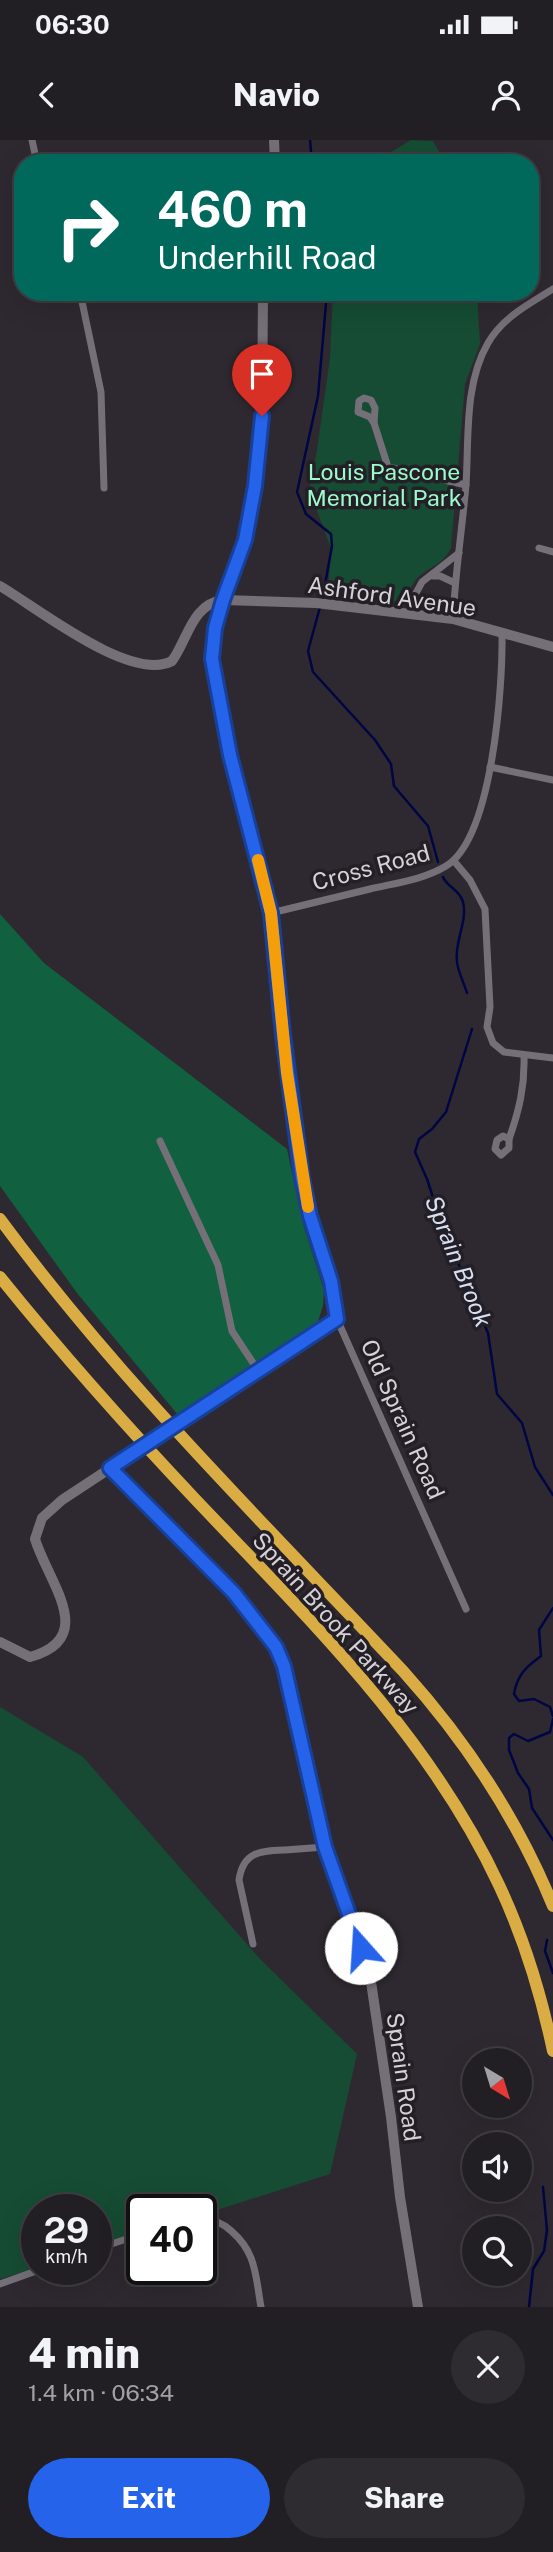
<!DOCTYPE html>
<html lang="en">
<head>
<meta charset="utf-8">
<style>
	:root { --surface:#221f24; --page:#2e2c31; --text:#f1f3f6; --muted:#a2a2a6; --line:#3f3d41; --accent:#2563eb }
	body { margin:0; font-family:"Public Sans",sans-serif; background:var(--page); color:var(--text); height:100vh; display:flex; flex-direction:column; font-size:26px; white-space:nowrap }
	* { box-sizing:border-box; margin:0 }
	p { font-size:23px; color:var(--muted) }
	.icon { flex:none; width:38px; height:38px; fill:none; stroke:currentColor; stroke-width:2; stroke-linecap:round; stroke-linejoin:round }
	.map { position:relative; height:2167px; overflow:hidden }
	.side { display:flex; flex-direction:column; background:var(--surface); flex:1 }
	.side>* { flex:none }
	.top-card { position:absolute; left:14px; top:14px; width:525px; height:147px; border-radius:28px; box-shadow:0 7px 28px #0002,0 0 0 2px var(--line); background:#00695c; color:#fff; overflow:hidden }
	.needle { width:46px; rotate:142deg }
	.buttons { position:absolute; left:462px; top:1908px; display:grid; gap:14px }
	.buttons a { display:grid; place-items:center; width:70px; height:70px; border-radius:50%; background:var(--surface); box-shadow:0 7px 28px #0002,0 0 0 2px var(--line); font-size:35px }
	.speed { position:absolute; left:21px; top:2054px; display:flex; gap:14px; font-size:35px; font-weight:700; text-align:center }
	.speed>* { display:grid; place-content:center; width:91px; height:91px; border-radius:50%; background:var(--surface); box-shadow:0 7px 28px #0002,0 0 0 2px var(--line); line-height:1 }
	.speed small { font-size:18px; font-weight:400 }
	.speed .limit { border:4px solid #111; border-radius:10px; background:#fff; color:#111 }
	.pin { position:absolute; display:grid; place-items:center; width:60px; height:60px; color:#fff; margin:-72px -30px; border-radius:50% 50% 50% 0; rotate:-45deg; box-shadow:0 0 7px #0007 }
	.pin .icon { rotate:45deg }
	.me { position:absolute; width:77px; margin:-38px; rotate:341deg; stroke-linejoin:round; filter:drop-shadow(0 0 5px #0008) }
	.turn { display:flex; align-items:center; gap:24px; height:147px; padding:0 28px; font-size:32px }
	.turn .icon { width:91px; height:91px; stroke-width:2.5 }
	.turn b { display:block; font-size:49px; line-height:60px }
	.round { display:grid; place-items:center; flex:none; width:74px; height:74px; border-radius:37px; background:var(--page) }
	.head { display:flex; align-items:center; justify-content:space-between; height:119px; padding:0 28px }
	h1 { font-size:42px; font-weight:800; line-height:52px }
	.primary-button { display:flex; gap:14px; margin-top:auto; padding:14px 28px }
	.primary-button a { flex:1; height:80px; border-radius:42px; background:var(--accent); color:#fff; font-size:28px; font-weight:800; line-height:80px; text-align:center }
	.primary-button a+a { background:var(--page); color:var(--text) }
	.status { display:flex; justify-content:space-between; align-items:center; height:49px; padding:0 35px; background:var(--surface); direction:ltr }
	.status svg { height:19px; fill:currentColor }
	header { display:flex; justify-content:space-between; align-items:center; height:91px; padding:0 28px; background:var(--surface); font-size:32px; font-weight:800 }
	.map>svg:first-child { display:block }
	.green { fill:#164c34 }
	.forest { fill:#116040 }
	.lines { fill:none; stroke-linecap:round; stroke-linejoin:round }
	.stream { stroke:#000543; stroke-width:2.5 }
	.street { stroke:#757078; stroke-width:7 }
	.secondary { stroke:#757078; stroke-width:10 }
	.highway { stroke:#daad44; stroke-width:12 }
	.route-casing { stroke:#184099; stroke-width:18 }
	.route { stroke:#2563eb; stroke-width:12 }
	.slow { stroke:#f59e0b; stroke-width:12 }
	.labels { text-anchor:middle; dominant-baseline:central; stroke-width:7; stroke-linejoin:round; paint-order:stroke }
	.park-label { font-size:23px; fill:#9cfbcb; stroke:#241f26 }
	.street-label { font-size:23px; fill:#d5d2d6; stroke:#241f26 }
	.water-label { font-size:24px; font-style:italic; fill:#d6dff3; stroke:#241f26 }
</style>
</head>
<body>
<div class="status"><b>06:30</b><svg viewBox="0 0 49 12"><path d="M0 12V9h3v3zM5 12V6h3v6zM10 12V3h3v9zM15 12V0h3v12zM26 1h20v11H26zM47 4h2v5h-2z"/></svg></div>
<header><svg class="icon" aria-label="back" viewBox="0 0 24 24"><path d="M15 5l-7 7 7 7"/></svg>Navio<svg class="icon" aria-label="person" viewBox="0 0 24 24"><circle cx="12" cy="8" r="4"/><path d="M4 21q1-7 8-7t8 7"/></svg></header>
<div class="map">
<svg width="553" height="2167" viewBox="0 0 553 2167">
	<rect width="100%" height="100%" fill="#2e2930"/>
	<!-- green -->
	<g class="green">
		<path d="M 411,0 L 433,1 L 445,23 L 373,23 Z"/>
		<path d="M 333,152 L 477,152 L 480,204 L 465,244 L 451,408 C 438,434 414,425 408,459 L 400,462 L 353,455 L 328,457 L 331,408 L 309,350 L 317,310 L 330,218 Z"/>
		<path d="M 0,1567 L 83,1617 L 260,1819 L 357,1914 L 330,2034 L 201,2075 L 201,2070 L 142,2070 L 142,2094 L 96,2109 L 96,2070 L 37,2070 L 37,2128 L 0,2139 Z"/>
	</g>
	<!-- forest -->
	<path class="forest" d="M 0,774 L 44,823 L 287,1009 L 304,1087 L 324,1150 L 323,1166 L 317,1184 L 305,1194 L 178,1275 L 77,1153 L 0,1046 Z"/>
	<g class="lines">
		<!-- stream -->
		<g class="stream">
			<path d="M 310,0 L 312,23"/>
			<path d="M 322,461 L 332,406 L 331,394 L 306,374 L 297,352 L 318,256 L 327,152"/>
			<path d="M 320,467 L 308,511 L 313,532 L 375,600 L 391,624 L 394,646 L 428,686 L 438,722"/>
			<path d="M 443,737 C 447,747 460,750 463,762 C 468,781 454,802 457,822 C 458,832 464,843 467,853"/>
			<path d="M 472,889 L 446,972 L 432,989 L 419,999 L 415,1012 L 427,1039 L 442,1085 L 488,1193 L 497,1254 L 522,1283 L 535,1327 L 553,1355"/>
			<path d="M 553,1468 L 539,1490 L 541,1516 C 526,1527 517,1535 514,1554 L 519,1561 L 534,1559 L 550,1567 L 553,1576"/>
			<path d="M 553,1579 L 550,1592 L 528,1601 L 514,1594 L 509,1598 L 509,1610 L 518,1633 L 529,1649 L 532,1668 L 553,1700"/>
			<path d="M 547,1800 L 545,1811 L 553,1833"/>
			<path d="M 529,2167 L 533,2129 L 544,2111 L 547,2090 L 543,2047"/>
		</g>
		<!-- street -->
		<g class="street">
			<path d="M 32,0 L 37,23"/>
			<path d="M 80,152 L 101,252 L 104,348"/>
			<path d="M 364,258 L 371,260 L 375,268 L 374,283 L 370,277 L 358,272 L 359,261 Z"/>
			<path d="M 374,283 L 388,327 L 466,345"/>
			<path d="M 539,408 L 553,412"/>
			<path d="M 433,436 L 440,436 L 455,443"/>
			<path d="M 412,474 L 415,455 L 422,442 L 459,413"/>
			<path d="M 453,479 C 455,434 462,390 466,345 C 469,299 464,244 488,203 C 503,177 529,164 553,149"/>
			<path d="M 490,627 L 553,640"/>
			<path d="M 454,721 L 470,740 L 485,769 L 490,867 L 487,887 L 493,903 L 504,912 L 553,918"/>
			<path d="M 271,773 C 304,765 337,757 370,749 C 395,743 423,740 446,726 C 493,698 503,544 502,493"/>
			<path d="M 503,996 L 509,999 L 509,1008 L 501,1015 L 495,1009 L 497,1000 Z"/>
			<path d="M 509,999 C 519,971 525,946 524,916"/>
			<path d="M 160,1001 L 218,1125 L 232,1191 L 259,1232"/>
			<path d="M 337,1179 L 466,1469"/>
			<path d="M 253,1804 L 239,1740 C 243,1711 261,1711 285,1710 C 298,1709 311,1708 325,1707"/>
			<path d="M 201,2079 C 222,2077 244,2100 251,2118 C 257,2133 258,2151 261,2167"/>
			<path d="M 96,2109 L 142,2094"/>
			<path d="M 0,2144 L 39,2130"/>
		</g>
		<!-- secondary -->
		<g class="secondary">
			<path d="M 274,0 L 275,23"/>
			<path d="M 0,446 C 36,467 131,543 172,521 C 188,499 192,464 223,460 L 316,463 L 453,479 L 553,507"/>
			<path d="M 110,1328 L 234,1453 L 276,1507 L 284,1526 L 325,1707 L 370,1835 L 391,1977 L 400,2057 L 418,2167"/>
			<path d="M 0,1502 L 30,1517 C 99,1498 48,1442 35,1399 L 42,1378 L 62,1360 L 337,1179 L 331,1141 L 310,1076 L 302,1038 L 283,895 L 271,773 L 230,615 L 212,519 L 215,488 L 223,460 L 245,400 L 257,327 L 262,276 L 263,152"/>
		</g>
		<!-- highway -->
		<g class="highway">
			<path d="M 0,1079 C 120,1242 265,1384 403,1531 C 466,1601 517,1678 553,1766"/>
			<path d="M 0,1137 C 62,1214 128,1288 196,1360 C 308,1478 429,1595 499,1745 C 524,1798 541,1854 553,1911"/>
		</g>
	</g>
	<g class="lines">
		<!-- route casing -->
		<g class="route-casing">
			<path id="route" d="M 262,276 L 255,346 L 245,400 L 223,460 L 215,488 L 212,519 L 230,615 L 271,773 L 283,895 L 302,1038 L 310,1076 L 331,1141 L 337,1179 L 110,1328 L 234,1453 L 276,1507 L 284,1526 L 325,1707 L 361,1808"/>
		</g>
		<!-- route -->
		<use href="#route" class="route"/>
		<!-- slow -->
		<path class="slow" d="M 258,720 L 271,773 L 287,933 L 308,1067"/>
	</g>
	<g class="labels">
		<!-- park labels -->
		<g class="park-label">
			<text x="384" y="331">Louis Pascone<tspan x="384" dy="26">Memorial Park</tspan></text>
		</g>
		<!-- street labels -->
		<g class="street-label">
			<text transform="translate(392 456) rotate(8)">Ashford Avenue</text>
			<text transform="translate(371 727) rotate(-15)">Cross Road</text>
			<text transform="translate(403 1279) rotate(66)">Old Sprain Road</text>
			<text transform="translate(336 1483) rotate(48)">Sprain Brook Parkway</text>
			<text transform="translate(404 1937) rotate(82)">Sprain Road</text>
		</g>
		<!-- water labels -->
		<g class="water-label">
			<text transform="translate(459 1121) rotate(68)">Sprain Brook</text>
		</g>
	</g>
</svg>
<div class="buttons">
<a><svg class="needle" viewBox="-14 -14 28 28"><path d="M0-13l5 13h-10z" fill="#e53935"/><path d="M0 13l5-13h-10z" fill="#a2a2a6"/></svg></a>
<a><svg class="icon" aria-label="sound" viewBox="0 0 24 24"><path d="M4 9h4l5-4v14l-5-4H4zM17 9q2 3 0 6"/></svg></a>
<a><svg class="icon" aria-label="search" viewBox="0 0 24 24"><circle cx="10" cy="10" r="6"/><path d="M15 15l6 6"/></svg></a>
</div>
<div class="speed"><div>29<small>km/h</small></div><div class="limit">40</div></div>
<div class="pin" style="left:262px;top:276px;background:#d93025"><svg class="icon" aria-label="arrive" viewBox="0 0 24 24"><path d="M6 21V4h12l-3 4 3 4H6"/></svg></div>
<svg class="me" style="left:361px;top:1808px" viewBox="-20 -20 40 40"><circle r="19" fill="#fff"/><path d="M0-13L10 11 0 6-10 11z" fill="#2563eb"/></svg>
<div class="top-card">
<div class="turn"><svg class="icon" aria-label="right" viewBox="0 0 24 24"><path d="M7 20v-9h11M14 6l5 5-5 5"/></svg><div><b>460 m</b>Underhill Road</div></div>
</div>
</div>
<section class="side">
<div class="head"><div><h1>4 min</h1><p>1.4 km · 06:34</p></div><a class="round"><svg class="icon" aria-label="close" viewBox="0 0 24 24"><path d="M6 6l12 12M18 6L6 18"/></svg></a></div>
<div class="primary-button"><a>Exit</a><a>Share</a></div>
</section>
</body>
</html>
